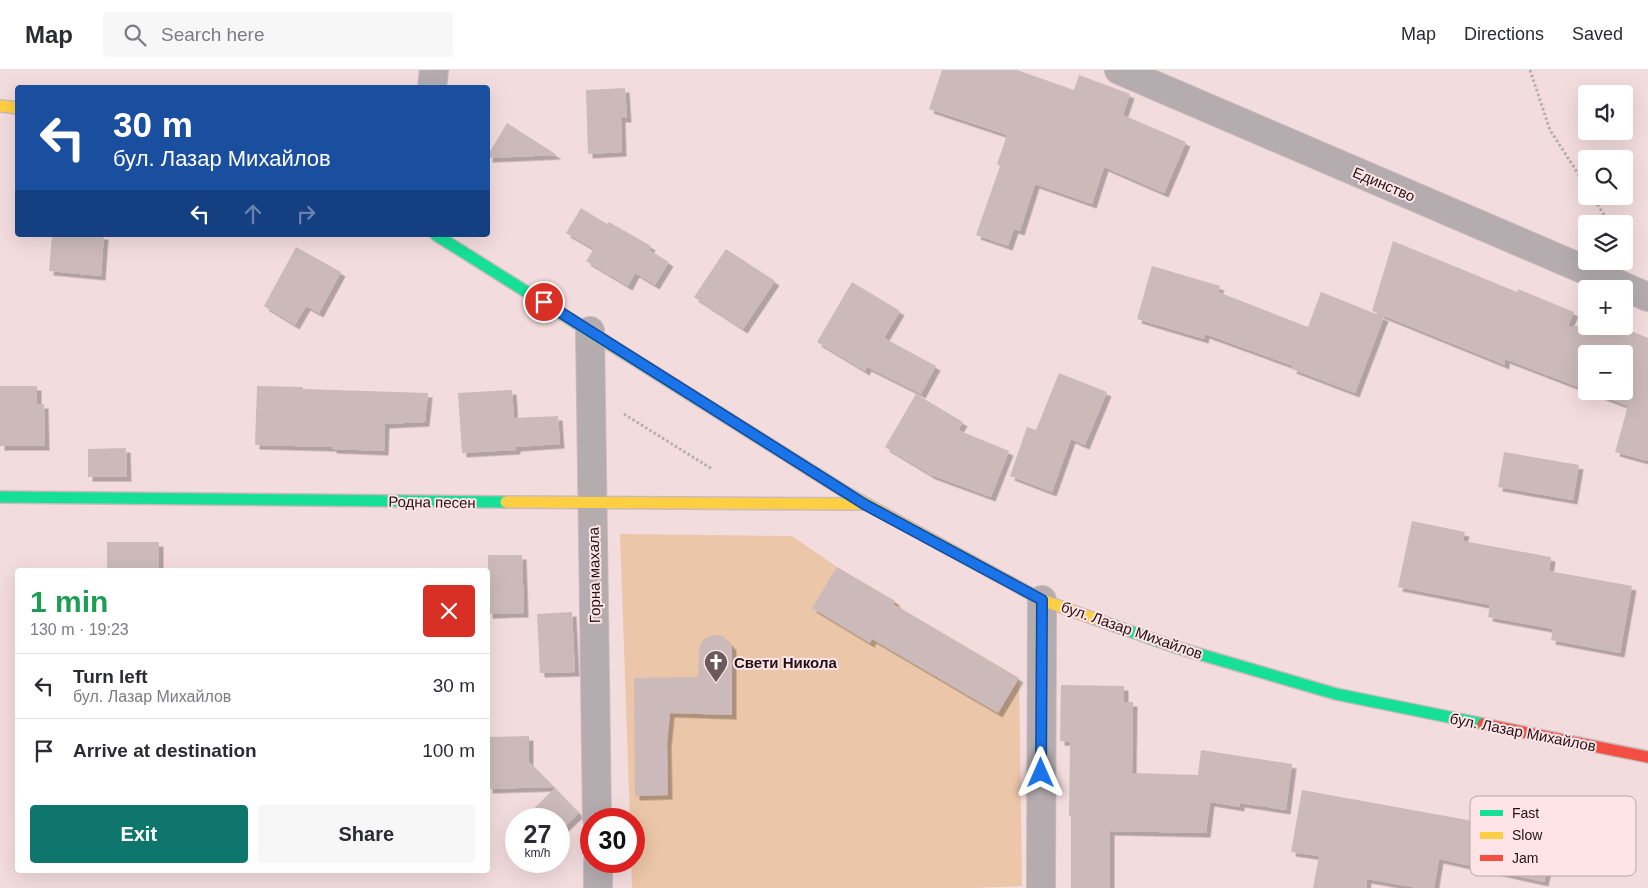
<!DOCTYPE html>
<html lang="en">
<head>
<meta charset="utf-8">
<style>
	:root { --surface:#fff; --page:#f7f7f7; --text:#2b2b33; --muted:#7c7c81; --line:#e1e1e2; --accent:#0f766e }
	body { margin:0; font-family:Arial,sans-serif; background:var(--page); color:var(--text); height:100vh; display:flex; flex-direction:column; font-size:19px; white-space:nowrap }
	* { box-sizing:border-box; margin:0 }
	p { font-size:16px; color:var(--muted) }
	.icon { flex:none; width:28px; height:28px; fill:none; stroke:currentColor; stroke-width:2; stroke-linecap:round; stroke-linejoin:round }
	.map { position:relative; flex:1; overflow:hidden }
	.details { position:absolute; left:15px; top:498px; width:475px; height:305px; display:flex; flex-direction:column; background:var(--surface); border-radius:5px; box-shadow:0 5px 20px #0002 }
	.details>* { flex:none }
	.banner { position:absolute; left:15px; top:15px; width:475px; height:152px; border-radius:5px; box-shadow:0 5px 20px #0002; background:#1a4fa0; color:#fff; overflow:hidden }
	.buttons { position:absolute; left:1578px; top:15px; display:grid; gap:10px }
	.buttons a { display:grid; place-items:center; width:55px; height:55px; border-radius:5px; background:var(--surface); box-shadow:0 5px 20px #0002; font-size:25px }
	.speed { position:absolute; left:505px; top:738px; display:flex; gap:10px; font-size:25px; font-weight:700; text-align:center }
	.speed>* { display:grid; place-content:center; width:65px; height:65px; border-radius:50%; background:var(--surface); box-shadow:0 5px 20px #0002; line-height:1 }
	.speed small { font-size:12px; font-weight:400 }
	.speed .limit { border:8px solid #d22; background:#fff; color:#111 }
	.pin { position:absolute; display:grid; place-items:center; width:42px; height:42px; color:#fff; margin:-21px; border:2px solid #fff; border-radius:50%; box-shadow:0 1px 5px #0007 }
	.me { position:absolute; width:55px; margin:-28px; rotate:0deg; stroke-linejoin:round; filter:drop-shadow(0 0 4px #0008) }
	.turn { display:flex; align-items:center; gap:18px; height:105px; padding:0 15px; font-size:22px }
	.turn .icon { width:65px; height:65px; stroke-width:2.5 }
	.turn b { display:block; font-size:35px; line-height:42px }
	.lanes { display:flex; align-items:center; height:48px; padding:0 15px; background:#0003; justify-content:center; gap:25px; direction:ltr }
	.lanes .off { opacity:.35 }
	.round { display:grid; place-items:center; flex:none; width:52px; height:52px; border-radius:5px; background:var(--page) }
	.overview { display:flex; align-items:center; justify-content:space-between; height:85px; padding:0 15px }
	h1 { font-size:30px; font-weight:600; line-height:38px; color:#1e9e55 }
	.cta { display:flex; gap:10px; margin-top:auto; padding:10px 15px }
	.cta a { flex:1; height:58px; border-radius:5px; background:var(--accent); color:#fff; font-size:20px; font-weight:600; line-height:58px; text-align:center }
	.cta a+a { background:var(--page); color:var(--text) }
	ul { padding:0; list-style:none }
	li { display:flex; align-items:center; gap:15px; height:65px; padding:0 15px; border-top:1px solid var(--line) }
	li div { flex:1 }
	li b { display:block; font-size:19px }
	li em { font-style:normal }
	header { display:flex; align-items:center; gap:30px; box-sizing:border-box; height:70px; padding:0 25px; background:var(--surface); border-bottom:1px solid var(--line) }
	header strong { font-size:24px }
	nav { display:flex; gap:28px; margin-inline-start:auto; font-size:18px }
	.search { width:350px; height:45px; background:var(--page); display:flex; align-items:center; gap:12px; box-sizing:border-box; padding:0 18px; border-radius:5px; color:var(--muted); font-size:19px }
	.map>svg:first-child { display:block }
	.green { fill:#ebc6a8 }
	.building { fill:#cbbab9; filter:url(#shadow) }
	.lines { fill:none; stroke-linecap:round; stroke-linejoin:round }
	.street-casing { stroke:#ccb9bb; stroke-width:30 }
	.fast-casing { stroke:#ccb9bb; stroke-width:14 }
	.slow-casing { stroke:#ccb9bb; stroke-width:14 }
	.jam-casing { stroke:#ccb9bb; stroke-width:14 }
	.path { stroke:#b7acae; stroke-width:3; stroke-dasharray:2.5 2.5; stroke-linecap:butt }
	.street { stroke:#b4acaf; stroke-width:28 }
	.fast { stroke:#16e098; stroke-width:11 }
	.slow { stroke:#ffcf43; stroke-width:11 }
	.jam { stroke:#f24e42; stroke-width:11 }
	.route-casing { stroke:#114b97; stroke-width:12 }
	.route { stroke:#1a73e8; stroke-width:9 }
	.labels { text-anchor:middle; dominant-baseline:central; stroke-width:4; stroke-linejoin:round; paint-order:stroke }
	.street-label { font-size:15px; fill:#221315; stroke:#ffe4e7 }
	.poi-label { font-size:15px; font-weight:bold; fill:#221315; stroke:#ffe4e7; text-anchor:start }
	.key { fill:#ffe4e7; stroke:#bda5a8; stroke-width:1 }
	.key-label { font-size:14px; fill:#221315 }
</style>
</head>
<body>
<header>
<strong>Map</strong>
<div class="search"><svg class="icon" aria-label="search" viewBox="0 0 24 24"><circle cx="10" cy="10" r="6"/><path d="M15 15l6 6"/></svg>Search here</div>
<nav><a>Map</a><a>Directions</a><a>Saved</a></nav>
</header>
<div class="map">
<svg width="1648" height="818" viewBox="0 0 1648 818">
	<defs>
		<filter id="shadow"><feDropShadow dx="4.5" dy="4.5" stdDeviation="0" flood-color="#0004"/></filter>
	</defs>
	<rect width="100%" height="100%" fill="#f3dcde"/>
	<!-- green -->
	<path class="green" d="M 620,464 L 792,466 L 837,497 L 895,531 L 904,540 L 1019,608 L 1022,816 L 974,818 L 632,818 L 631,791 L 634,791 L 634,749 L 630,749 Z"/>
	<!-- building -->
	<g class="building">
		<path d="M 942,0 L 1017,0 L 1074,20 L 1079,5 L 1130,24 L 1123,45 L 1186,72 L 1164,123 L 1104,97 L 1092,134 L 1035,114 L 1020,161 L 1014,159 L 1008,176 L 976,165 L 1000,96 L 997,94 L 1007,65 L 929,39 Z"/>
		<path d="M 625,18 L 627,48 L 621,48 L 622,82 L 588,84 L 586,20 Z"/>
		<path d="M 507,53 L 557,85 L 488,88 L 488,85 Z"/>
		<path d="M 581,138 L 607,154 L 609,152 L 651,176 L 649,180 L 669,192 L 655,215 L 635,203 L 628,216 L 586,191 L 594,179 L 566,163 Z"/>
		<path d="M 52,165 L 104,165 L 101,206 L 49,201 Z"/>
		<path d="M 1393,171 L 1517,222 L 1518,219 L 1574,242 L 1568,256 L 1619,256 L 1648,268 L 1648,391 L 1615,382 L 1628,336 L 1589,321 L 1624,321 L 1624,284 L 1586,284 L 1586,320 L 1505,289 L 1505,295 L 1372,241 Z"/>
		<path d="M 296,177 L 341,202 L 319,243 L 306,236 L 295,255 L 264,236 Z"/>
		<path d="M 726,179 L 775,211 L 743,259 L 694,227 Z"/>
		<path d="M 1152,196 L 1220,216 L 1218,222 L 1308,257 L 1321,222 L 1384,247 L 1355,323 L 1292,299 L 1293,296 L 1205,264 L 1204,269 L 1137,249 Z"/>
		<path d="M 852,212 L 900,241 L 884,268 L 936,296 L 921,324 L 867,297 L 865,301 L 817,272 Z"/>
		<path d="M 1059,303 L 1107,322 L 1085,375 L 1071,369 L 1052,422 L 1010,406 L 1027,357 L 1036,360 Z"/>
		<path d="M 0,316 L 37,316 L 37,334 L 44,334 L 45,376 L 0,376 Z"/>
		<path d="M 257,316 L 303,317 L 303,319 L 428,323 L 425,352 L 385,354 L 384,381 L 332,379 L 332,377 L 255,375 Z"/>
		<path d="M 512,320 L 514,348 L 558,346 L 560,374 L 516,377 L 516,380 L 462,383 L 458,323 Z"/>
		<path d="M 916,324 L 963,352 L 958,360 L 1009,381 L 991,427 L 931,405 L 885,377 Z"/>
		<path d="M 126,378 L 127,407 L 88,407 L 88,379 Z"/>
		<path d="M 1504,382 L 1579,395 L 1573,430 L 1498,417 Z"/>
		<path d="M 1412,451 L 1465,462 L 1463,471 L 1551,487 L 1549,501 L 1632,516 L 1620,583 L 1551,570 L 1553,559 L 1488,547 L 1490,535 L 1398,517 Z"/>
		<rect x="107" y="472" width="52" height="28"/>
		<path d="M 488,485 L 522,485 L 524,543 L 488,544 Z"/>
		<path d="M 837,497 L 895,531 L 893,534 L 1019,608 L 998,643 L 872,569 L 870,573 L 812,538 Z"/>
		<path d="M 572,542 L 575,602 L 540,603 L 537,544 Z"/>
		<path d="M 717,565 L 723,566 L 732,576 L 732,645 L 670,643 L 667,674 L 668,725 L 635,726 L 634,608 L 698,607 L 699,582 L 700,575 L 704,569 L 710,566 Z"/>
		<path d="M 1061,615 L 1124,616 L 1124,632 L 1133,632 L 1132,703 L 1198,705 L 1201,680 L 1292,694 L 1286,740 L 1240,733 L 1240,737 L 1210,732 L 1206,763 L 1110,761 L 1110,818 L 1071,818 L 1071,746 L 1069,746 L 1070,672 L 1060,671 Z"/>
		<path d="M 529,666 L 529,692 L 554,717 L 488,719 L 488,667 Z"/>
		<path d="M 555,718 L 579,743 L 559,762 L 559,749 L 523,749 Z"/>
		<path d="M 1302,720 L 1495,755 L 1496,751 L 1501,752 L 1506,728 L 1556,739 L 1551,762 L 1555,763 L 1544,812 L 1439,789 L 1434,818 L 1417,818 L 1367,809 L 1366,818 L 1313,818 L 1319,786 L 1291,782 Z"/>
	</g>
	<g class="lines">
		<!-- street casing -->
		<g class="street-casing">
			<g id="street">
				<path d="M 1119,0 L 1648,227"/>
				<path d="M 432,18 L 434,0"/>
				<path d="M 590,261 L 597,749"/>
				<path d="M 598,791 L 598,818"/>
				<path d="M 1041,818 L 1042,530"/>
			</g>
		</g>
		<!-- fast casing -->
		<g class="fast-casing">
			<g id="fast">
				<path d="M 436,165 L 850,425"/>
				<path d="M 0,427 L 506,432"/>
				<path d="M 1095,549 L 1175,577 L 1336,624 L 1483,654"/>
			</g>
		</g>
		<!-- slow casing -->
		<g class="slow-casing">
			<g id="slow">
				<path d="M 0,36 L 18,38"/>
				<path d="M 850,425 L 1042,530 L 1095,549"/>
				<path d="M 506,432 L 864,434"/>
			</g>
		</g>
		<!-- jam casing -->
		<g class="jam-casing">
			<path id="jam" d="M 1483,654 L 1648,687"/>
		</g>
		<!-- path -->
		<g class="path">
			<path d="M 1530,0 L 1550,60 L 1586,116"/>
			<path d="M 1592,126 L 1610,154"/>
			<path d="M 624,344 L 712,399"/>
		</g>
		<!-- street -->
		<use href="#street" class="street"/>
		<!-- fast -->
		<use href="#fast" class="fast"/>
		<!-- slow -->
		<use href="#slow" class="slow"/>
		<!-- jam -->
		<use href="#jam" class="jam"/>
	</g>
	<g class="lines">
		<!-- route casing -->
		<g class="route-casing">
			<path id="route" d="M 544,232 L 864,434 L 1042,530 L 1041,703"/>
		</g>
		<!-- route -->
		<use href="#route" class="route"/>
	</g>
	<!-- icons -->
	<defs>
		<g id="church-pin" transform="scale(1.25)"><path d="M0 17L-7.5 6A9.5 9.5 0 1 1 7.5 6Z" fill="#6b595b" stroke="#ffe4e7"/><path d="M-1.2-6h2.4v3.5h3.3v2.4h-3.3V6h-2.4V-.1h-3.3v-2.4h3.3Z" fill="#fff"/></g>
	</defs>
	<g fill-rule="evenodd">
		<use href="#church-pin" x="716" y="592"/>
	</g>
	<g class="labels">
		<!-- street labels -->
		<g class="street-label">
			<text transform="translate(1384 114) rotate(23)">Единство</text>
			<text transform="translate(432 432) rotate(1)">Родна песен</text>
			<text transform="translate(594 505) rotate(-91)">Горна махала</text>
			<text transform="translate(1132 560) rotate(19)">бул. Лазар Михайлов</text>
			<text transform="translate(1523 662) rotate(11)">бул. Лазар Михайлов</text>
		</g>
		<!-- poi labels -->
		<g class="poi-label">
			<text x="734" y="592">Свети Никола</text>
		</g>
	</g>
	<!-- legend -->
	<rect x="1470" y="726" width="166" height="80" rx="8" class="key"/>
	<rect x="1480" y="740" width="23" height="6" fill="#16e098"/>
	<rect x="1480" y="762" width="23" height="7" fill="#ffcf43"/>
	<rect x="1480" y="785" width="23" height="6" fill="#f24e42"/>
	<g class="key-label">
		<text x="1512" y="748">Fast</text>
		<text x="1512" y="770">Slow</text>
		<text x="1512" y="793">Jam</text>
	</g>
</svg>
<div class="buttons">
<a><svg class="icon" aria-label="sound" viewBox="0 0 24 24"><path d="M4 9h4l5-4v14l-5-4H4zM17 9q2 3 0 6"/></svg></a>
<a><svg class="icon" aria-label="search" viewBox="0 0 24 24"><circle cx="10" cy="10" r="6"/><path d="M15 15l6 6"/></svg></a>
<a><svg class="icon" aria-label="layers" viewBox="0 0 24 24"><path d="M12 4l9 5-9 5-9-5zM3 14l9 5 9-5"/></svg></a>
<a>+</a>
<a>−</a>
</div>
<div class="speed"><div>27<small>km/h</small></div><div class="limit">30</div></div>
<div class="pin" style="left:544px;top:232px;background:#d93025"><svg class="icon" aria-label="arrive" viewBox="0 0 24 24"><path d="M6 21V4h12l-3 4 3 4H6"/></svg></div>
<svg class="me" style="left:1041px;top:703px" viewBox="-20 -20 40 40"><path d="M0-17L14 15 0 8-14 15z" fill="#1a73e8" stroke="#fff" stroke-width="4"/></svg>
<div class="banner">
<div class="turn"><svg class="icon" aria-label="left" viewBox="0 0 24 24"><path d="M17 20v-9H6M10 6l-5 5 5 5"/></svg><div><b>30 m</b>бул. Лазар Михайлов</div></div>
<div class="lanes"><svg class="icon" aria-label="left" viewBox="0 0 24 24"><path d="M17 20v-9H6M10 6l-5 5 5 5"/></svg><svg class="icon off" aria-label="ahead" viewBox="0 0 24 24"><path d="M12 20V5M6 11l6-6 6 6"/></svg><svg class="icon off" aria-label="right" viewBox="0 0 24 24"><path d="M7 20v-9h11M14 6l5 5-5 5"/></svg></div>
</div>
<section class="details">
<div class="overview"><div><h1>1 min</h1><p>130 m · 19:23</p></div><a class="round" style="background:#d93025;color:#fff"><svg class="icon" aria-label="close" viewBox="0 0 24 24"><path d="M6 6l12 12M18 6L6 18"/></svg></a></div>
<ul>
<li><svg class="icon" aria-label="left" viewBox="0 0 24 24"><path d="M17 20v-9H6M10 6l-5 5 5 5"/></svg><div><b>Turn left</b><p>бул. Лазар Михайлов</p></div><em>30 m</em></li>
<li><svg class="icon" aria-label="arrive" viewBox="0 0 24 24"><path d="M6 21V4h12l-3 4 3 4H6"/></svg><div><b>Arrive at destination</b></div><em>100 m</em></li>
</ul>
<div class="cta"><a>Exit</a><a>Share</a></div>
</section>
</div>
</body>
</html>
